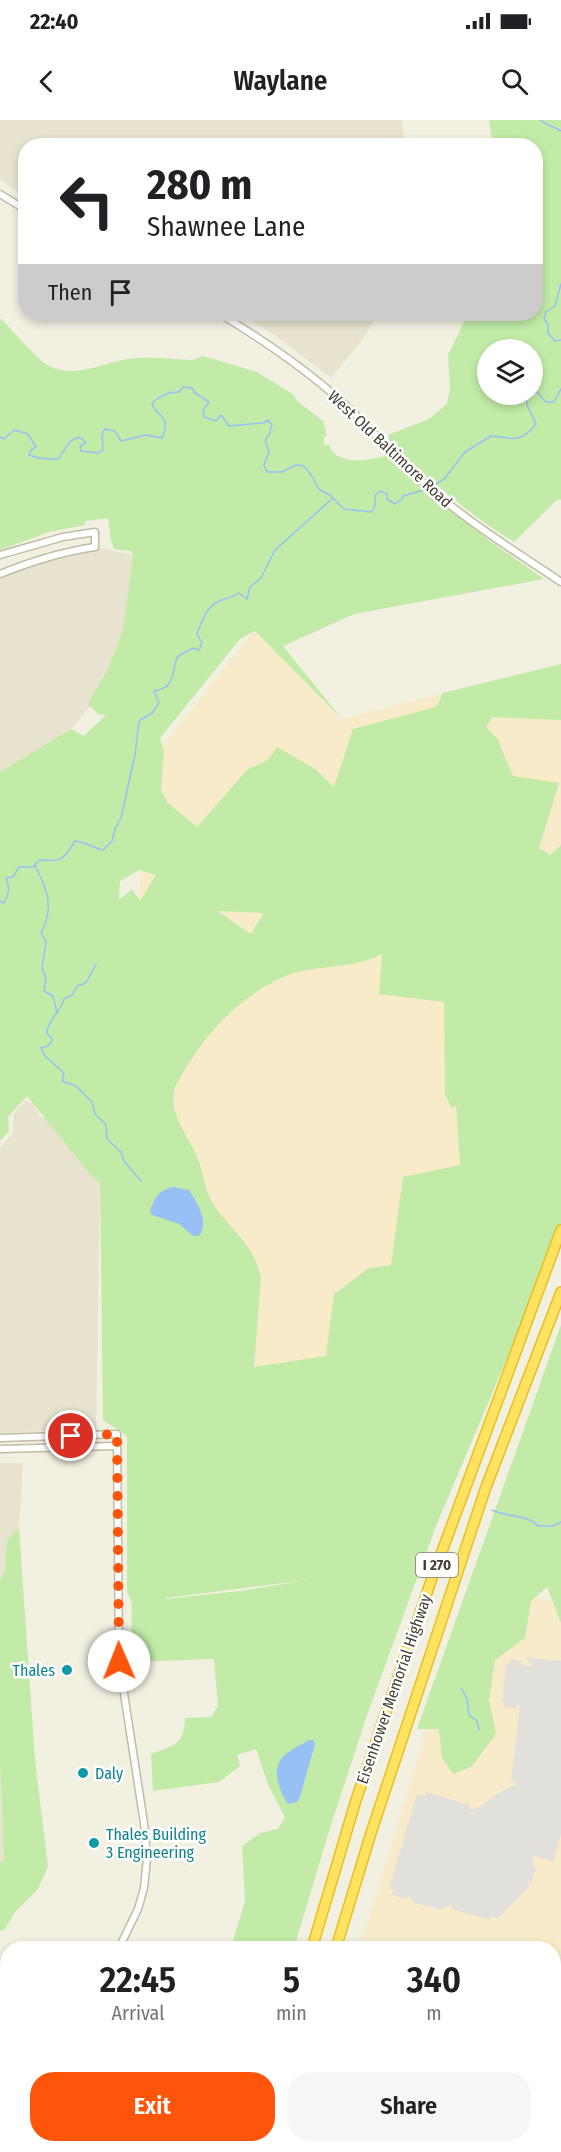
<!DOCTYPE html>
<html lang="en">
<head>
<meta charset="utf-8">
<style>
	:root { --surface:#fff; --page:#f6f6f6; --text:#202124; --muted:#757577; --accent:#ff550b }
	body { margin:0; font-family:"Fira Sans Condensed",sans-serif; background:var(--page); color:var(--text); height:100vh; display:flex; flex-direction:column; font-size:22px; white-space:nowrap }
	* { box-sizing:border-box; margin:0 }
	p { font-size:20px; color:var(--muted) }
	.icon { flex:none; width:33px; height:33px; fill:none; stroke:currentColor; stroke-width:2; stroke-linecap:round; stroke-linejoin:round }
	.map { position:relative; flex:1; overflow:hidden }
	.sheet { position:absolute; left:0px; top:1821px; width:561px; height:212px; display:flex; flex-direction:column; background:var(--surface); border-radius:24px 24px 0 0; box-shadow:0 3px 9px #0003 }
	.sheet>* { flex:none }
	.hud { position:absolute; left:18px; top:18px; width:525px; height:183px; border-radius:24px; box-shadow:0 3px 9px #0003; background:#fff; color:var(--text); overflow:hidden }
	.buttons { position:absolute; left:477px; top:219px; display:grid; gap:12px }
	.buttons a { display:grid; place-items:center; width:66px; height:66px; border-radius:50%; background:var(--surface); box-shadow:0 3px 9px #0003; font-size:30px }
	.pin { position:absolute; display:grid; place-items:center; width:51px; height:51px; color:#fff; margin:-26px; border:3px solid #fff; border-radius:50%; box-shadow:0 2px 6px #0007 }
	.me { position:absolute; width:66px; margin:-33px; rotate:359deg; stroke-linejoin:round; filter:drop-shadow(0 0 4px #0008) }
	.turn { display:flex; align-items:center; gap:21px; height:126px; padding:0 30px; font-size:27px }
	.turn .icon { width:78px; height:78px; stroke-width:2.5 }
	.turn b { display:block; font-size:42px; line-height:51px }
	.then { display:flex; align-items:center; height:57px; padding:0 30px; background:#0003; gap:12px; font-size:22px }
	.eta { display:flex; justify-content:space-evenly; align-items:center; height:102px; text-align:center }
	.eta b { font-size:36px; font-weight:600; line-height:42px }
	.action { display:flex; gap:12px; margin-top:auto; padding:12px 30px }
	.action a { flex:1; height:69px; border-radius:24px; background:var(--accent); color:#fff; font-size:24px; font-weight:600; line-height:69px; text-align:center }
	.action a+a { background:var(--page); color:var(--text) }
	.status { display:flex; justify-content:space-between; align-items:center; height:42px; padding:0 30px; background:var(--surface); direction:ltr }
	.status svg { height:16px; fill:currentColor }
	header { display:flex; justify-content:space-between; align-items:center; height:78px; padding:0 30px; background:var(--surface); font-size:27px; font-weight:600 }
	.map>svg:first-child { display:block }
	.residential { fill:#e7e3cf }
	.commercial { fill:#f7ebc9 }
	.green { fill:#c1eba6; fill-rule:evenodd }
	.parking { fill:#e2e0db }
	.water { fill:#97c1f5 }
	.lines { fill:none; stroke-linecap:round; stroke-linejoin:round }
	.stream { stroke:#97c1f5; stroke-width:1.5 }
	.minor-casing { stroke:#c1bca6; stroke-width:9 }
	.highway-casing { stroke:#e9be25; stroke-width:12 }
	.minor { stroke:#fff; stroke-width:6 }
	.highway { stroke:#ffe25f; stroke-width:9 }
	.route { stroke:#ff550b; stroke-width:10; stroke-dasharray:0 18 }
	.culture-dot { fill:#0f9aa8; stroke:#fff; stroke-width:2 }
	.labels { text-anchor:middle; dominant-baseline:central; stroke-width:5; stroke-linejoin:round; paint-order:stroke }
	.shield { fill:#fff; stroke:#7c7970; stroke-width:1.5 }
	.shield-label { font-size:15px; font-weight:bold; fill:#443f32 }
	.street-label { font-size:16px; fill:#443f32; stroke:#fff }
	.culture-label { font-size:16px; fill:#0d838f; stroke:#fff; text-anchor:start }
</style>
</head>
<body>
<div class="status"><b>22:40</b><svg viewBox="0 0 49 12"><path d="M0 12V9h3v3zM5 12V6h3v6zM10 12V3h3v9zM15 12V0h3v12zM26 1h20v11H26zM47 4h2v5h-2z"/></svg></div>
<header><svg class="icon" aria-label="back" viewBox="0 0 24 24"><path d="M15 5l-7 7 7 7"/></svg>Waylane<svg class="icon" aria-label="search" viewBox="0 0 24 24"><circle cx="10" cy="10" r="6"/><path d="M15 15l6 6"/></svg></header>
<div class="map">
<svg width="561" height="2032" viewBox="0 0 561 2032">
	<rect width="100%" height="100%" fill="#f2f0e1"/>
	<!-- residential -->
	<g class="residential">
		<path d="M 0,0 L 401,0 L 406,25 L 26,26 L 25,76 L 0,60 Z"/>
		<path d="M 242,194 L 377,194 L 365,216 L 331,258 L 277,217 Z"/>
		<path d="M 95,427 L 133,435 L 124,512 L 102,572 L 71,609 L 0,652 L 0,454 L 41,438 Z"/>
		<path d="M 25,981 L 33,984 L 40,996 L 57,1005 L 100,1063 L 96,1309 L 0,1313 L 0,1028 L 13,1013 L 14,993 Z"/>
		<path d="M 0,1343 L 23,1343 L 19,1408 L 7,1421 L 5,1451 L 0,1462 Z"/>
		<path d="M 0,1639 L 4,1741 L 0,1742 Z"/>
	</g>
	<!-- commercial -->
	<g class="commercial">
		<path d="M 255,510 L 342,599 L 561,544 L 561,1068 L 427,1407 L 137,1318 L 115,933 L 160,629 Z"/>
		<path d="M 473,1458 L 561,1485 L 561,2032 L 355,2032 L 351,2025 L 554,2025 L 554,1828 L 360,1828 Z"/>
	</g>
	<!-- green -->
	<g class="green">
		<path d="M 489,0 L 561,0 L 561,380 L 558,379 L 514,422 C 468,394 431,361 391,325 L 388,315 L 429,299 L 447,284 L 450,268 L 448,235 L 468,194 L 536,194 L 536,26 L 493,25 ZM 488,230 L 532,230 L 532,274 L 488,274 Z"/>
		<path d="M 0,198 C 12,209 37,240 49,246 C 74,259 103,243 128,239 C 149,236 172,239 193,240 L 203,236 L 257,252 L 294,275 L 296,280 L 323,301 L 327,316 L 324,317 L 324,325 L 329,325 C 337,348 372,339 386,336 L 491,422 L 544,459 L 354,494 L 283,526 L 342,599 L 255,511 L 240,519 L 160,618 L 164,632 L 161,669 L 167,682 L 197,707 L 248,649 L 268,640 L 277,627 L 315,649 L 334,667 L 353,609 L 436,587 L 443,573 L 561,544 L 561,600 L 492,597 L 486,608 L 497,618 L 513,656 L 559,663 L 539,728 L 550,735 L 561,725 L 561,1111 L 436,1406 L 366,1598 L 330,1708 L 294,1828 L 231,1828 L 245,1781 L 242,1726 L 260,1713 L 278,1709 L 285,1697 L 268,1665 L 256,1629 L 237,1635 L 240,1646 L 219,1662 L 153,1671 L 151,1634 C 174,1625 184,1626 185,1598 L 211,1597 L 218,1586 L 214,1539 L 131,1542 L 132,1483 L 127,1471 L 127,1316 L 103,1300 L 100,1063 L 90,1054 L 27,976 L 8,997 L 9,1011 L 0,1021 L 0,652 L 71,609 L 84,616 L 106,595 L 98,594 L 88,584 L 108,549 L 123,511 L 133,435 L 131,431 L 114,429 L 111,420 L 108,398 L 85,401 L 85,405 L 49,412 L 0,430 ZM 139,750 L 156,755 L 140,781 L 132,769 L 119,780 L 120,761 ZM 217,791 L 262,793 L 263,794 L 251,814 ZM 382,834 L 379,874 L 444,882 L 445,975 L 452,989 L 456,985 L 460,1045 L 403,1057 L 391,1145 L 369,1148 L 334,1174 L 326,1236 L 254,1247 L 261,1157 C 251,1119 230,1111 212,1082 C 205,1069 203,1052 198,1039 C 189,1016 170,998 174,971 C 175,965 181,958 184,951 C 207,912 239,878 281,858 C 312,843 351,851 382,834 ZM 308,1460 L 240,1471 L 165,1479 L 165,1478 Z"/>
		<path d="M 561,1205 L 561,1503 L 547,1467 L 531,1481 L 525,1518 L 495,1540 L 489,1580 L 496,1614 L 471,1647 L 453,1654 L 442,1637 L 439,1609 L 417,1609 Z"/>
		<path d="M 19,1408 L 35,1640 L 48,1746 L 38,1769 L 15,1792 L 5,1809 L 0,1811 L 0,1742 L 4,1741 L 0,1639 L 0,1462 L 5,1450 L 7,1421 Z"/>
		<path d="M 108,2025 L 157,2025 L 154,2032 L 100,2032 Z"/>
	</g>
	<!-- parking -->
	<g class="parking">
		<path d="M 526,1537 L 561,1541 L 561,1715 L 553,1742 L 535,1736 L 532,1746 L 536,1748 L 532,1762 L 527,1762 L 530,1766 L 497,1799 L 492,1796 L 490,1800 L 452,1789 L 452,1785 L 451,1784 L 441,1790 L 415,1783 L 409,1775 L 406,1779 L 392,1775 L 393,1770 L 389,1768 L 417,1674 L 425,1676 L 426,1672 L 470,1685 L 469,1689 L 476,1689 L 500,1672 L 515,1665 L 515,1661 L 511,1660 L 520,1585 L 517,1584 L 516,1588 L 505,1587 L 505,1583 L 502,1582 L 506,1543 L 510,1544 L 511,1539 L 521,1541 L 521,1545 L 533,1547 Z"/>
		<path d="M 369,2025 L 411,2025 L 417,2030 L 415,2032 L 375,2032 Z"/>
	</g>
	<!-- water -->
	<g class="water">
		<path d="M 173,1067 L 189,1070 C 197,1083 210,1102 199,1116 L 193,1116 L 179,1104 L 152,1095 L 150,1091 C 155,1077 159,1070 173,1067 Z"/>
		<path d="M 309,1620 L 313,1620 L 315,1624 L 300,1677 L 297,1682 L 288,1684 C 283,1677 280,1670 278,1662 C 272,1636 291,1631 309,1620 Z"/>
	</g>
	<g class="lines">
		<!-- stream -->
		<g class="stream">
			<path d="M 540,0 C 547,6 554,6 561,11"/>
			<path d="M 561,164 L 555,186 L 546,192 L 544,199 L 548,204 L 548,213 L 555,221 L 561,220"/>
			<path d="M 532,272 L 537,272 L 546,282 L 554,282 L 561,269"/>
			<path d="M 0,317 L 4,319 L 14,310 L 28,314 L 36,327 L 31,330 L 29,335 C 39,339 47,339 58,339 C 66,330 69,316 82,318 L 86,323 L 80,326 L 81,331 L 98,333 L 103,330 L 102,314 L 105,309 L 115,311 L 121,321 L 146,315 L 162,318 C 172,293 156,299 152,283 C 160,276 168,271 179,272 L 183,267 L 192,268 L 195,273 L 209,282 L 203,290 L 204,297 L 216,301 L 221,295 L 229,306 L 263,303 L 268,300 L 272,305 L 269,315 L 265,320 L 269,332 L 264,345 L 267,352 L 282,352 L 296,345 L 304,346 L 312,356 L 319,369 L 330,375 L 344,389 L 372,392 L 375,385 L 375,376 L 380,371 L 387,374 L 387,379 L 395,384 L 401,380 L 403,376 L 427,369"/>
			<path d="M 431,367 L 444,359 L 465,332 L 491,316 C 513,318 520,324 536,304 L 527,285 L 526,277 L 529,274"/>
			<path d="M 35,745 C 47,770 55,787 41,813 L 46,822 L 42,848 L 46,858 L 44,871 L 53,876 L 57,893"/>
			<path d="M 0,781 L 4,783 C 9,773 10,768 6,758 L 13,757 L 19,747 L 33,747 L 39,740 C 61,742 64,740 75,721 C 86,722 92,728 103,730 L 112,721 L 115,709 L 121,698 L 135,635 L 139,601 L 152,593 L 159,583 L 154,571 C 175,568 172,554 177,537 L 193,528 L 199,530 L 202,523 L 197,514 C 202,502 205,489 217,482 C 224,478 232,478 239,473 L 247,479 L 250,467 L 261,458 L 275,430 L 333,378"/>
			<path d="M 96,844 L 86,863 L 77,866 L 72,875 L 64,879 C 60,893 48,899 47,913 L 53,920 L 48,926 L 41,928 L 45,936 L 64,953 L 62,961 L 76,966 L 92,982 L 95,994 L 106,1005 L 107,1019 L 121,1032 L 124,1041 L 141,1061"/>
			<path d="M 492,1390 C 506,1397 529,1395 538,1406 L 553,1406 L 561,1402"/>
			<path d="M 461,1568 L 467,1579 L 469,1595 L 477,1601 L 479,1610"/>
			<path d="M 560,1853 L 561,1853"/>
		</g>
		<!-- minor casing -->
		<g class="minor-casing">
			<g id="minor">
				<path d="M 0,74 L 26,90"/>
				<path d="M 220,194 C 263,220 305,248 342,282 C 374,311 401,344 434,372 C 474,406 518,433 561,462"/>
				<path d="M 0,435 L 63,417 L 95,412 L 95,427 C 61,432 32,441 0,454"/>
				<path d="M 0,1318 L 117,1314 L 119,1541 L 144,1703 L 147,1738 L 144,1768 L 138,1789 L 119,1828"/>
				<path d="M 0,1329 L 116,1326"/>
				<path d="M 0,1974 L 8,1970"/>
				<path d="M 0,1986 L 8,1978"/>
			</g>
		</g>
		<!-- highway casing -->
		<g class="highway-casing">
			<g id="highway">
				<path d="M 312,1828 L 356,1680 L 431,1461 L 561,1110"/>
				<path d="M 336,1828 L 371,1713 L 486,1367 L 561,1172"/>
				<path d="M 232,2025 L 237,2032"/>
				<path d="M 342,2025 L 346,2032"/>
				<path d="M 164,2032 L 168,2025"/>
				<path d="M 172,2032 L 176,2025"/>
				<path d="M 257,2032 L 259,2025"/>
				<path d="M 280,2032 L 282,2025"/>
			</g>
		</g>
		<!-- minor -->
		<use href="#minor" class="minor"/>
		<!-- highway -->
		<use href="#highway" class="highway"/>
	</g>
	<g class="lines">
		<!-- route -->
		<path class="route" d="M 71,1316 L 117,1314 L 119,1541"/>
	</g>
	<!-- markers -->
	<g class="culture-dot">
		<circle cx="67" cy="1550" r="6"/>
		<circle cx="83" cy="1653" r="6"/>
		<circle cx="94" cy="1723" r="6"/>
	</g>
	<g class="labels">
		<!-- shield labels -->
		<rect class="shield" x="416" y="1433" width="42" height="24" rx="4.5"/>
		<g class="shield-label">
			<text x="437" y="1445">I 270</text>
		</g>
		<!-- street labels -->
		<g class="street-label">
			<text transform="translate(390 329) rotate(43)">West Old Baltimore Road</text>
			<text transform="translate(394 1569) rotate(-71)">Eisenhower Memorial Highway</text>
		</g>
		<!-- culture labels -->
		<g class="culture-label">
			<text x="55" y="1550" text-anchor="end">Thales</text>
			<text x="95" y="1653">Daly</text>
			<text x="106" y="1714">Thales Building<tspan x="106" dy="18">3 Engineering</tspan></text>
		</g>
	</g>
</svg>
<div class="buttons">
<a><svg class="icon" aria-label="layers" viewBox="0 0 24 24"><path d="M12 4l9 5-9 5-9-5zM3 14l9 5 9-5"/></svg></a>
</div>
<div class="pin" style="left:71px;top:1316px;background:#d93025"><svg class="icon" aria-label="arrive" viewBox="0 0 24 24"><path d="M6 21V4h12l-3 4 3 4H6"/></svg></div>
<svg class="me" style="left:119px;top:1541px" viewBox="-20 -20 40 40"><circle r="19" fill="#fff"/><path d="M0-13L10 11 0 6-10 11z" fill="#ff550b"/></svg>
<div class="hud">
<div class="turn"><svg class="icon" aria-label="left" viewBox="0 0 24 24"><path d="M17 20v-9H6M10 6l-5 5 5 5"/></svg><div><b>280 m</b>Shawnee Lane</div></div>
<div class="then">Then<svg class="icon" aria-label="arrive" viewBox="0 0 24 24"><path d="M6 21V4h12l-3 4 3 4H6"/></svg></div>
</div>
<section class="sheet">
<div class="eta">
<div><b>22:45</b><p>Arrival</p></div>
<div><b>5</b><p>min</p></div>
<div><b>340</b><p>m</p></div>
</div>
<div class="action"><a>Exit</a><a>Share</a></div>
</section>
</div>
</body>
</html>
